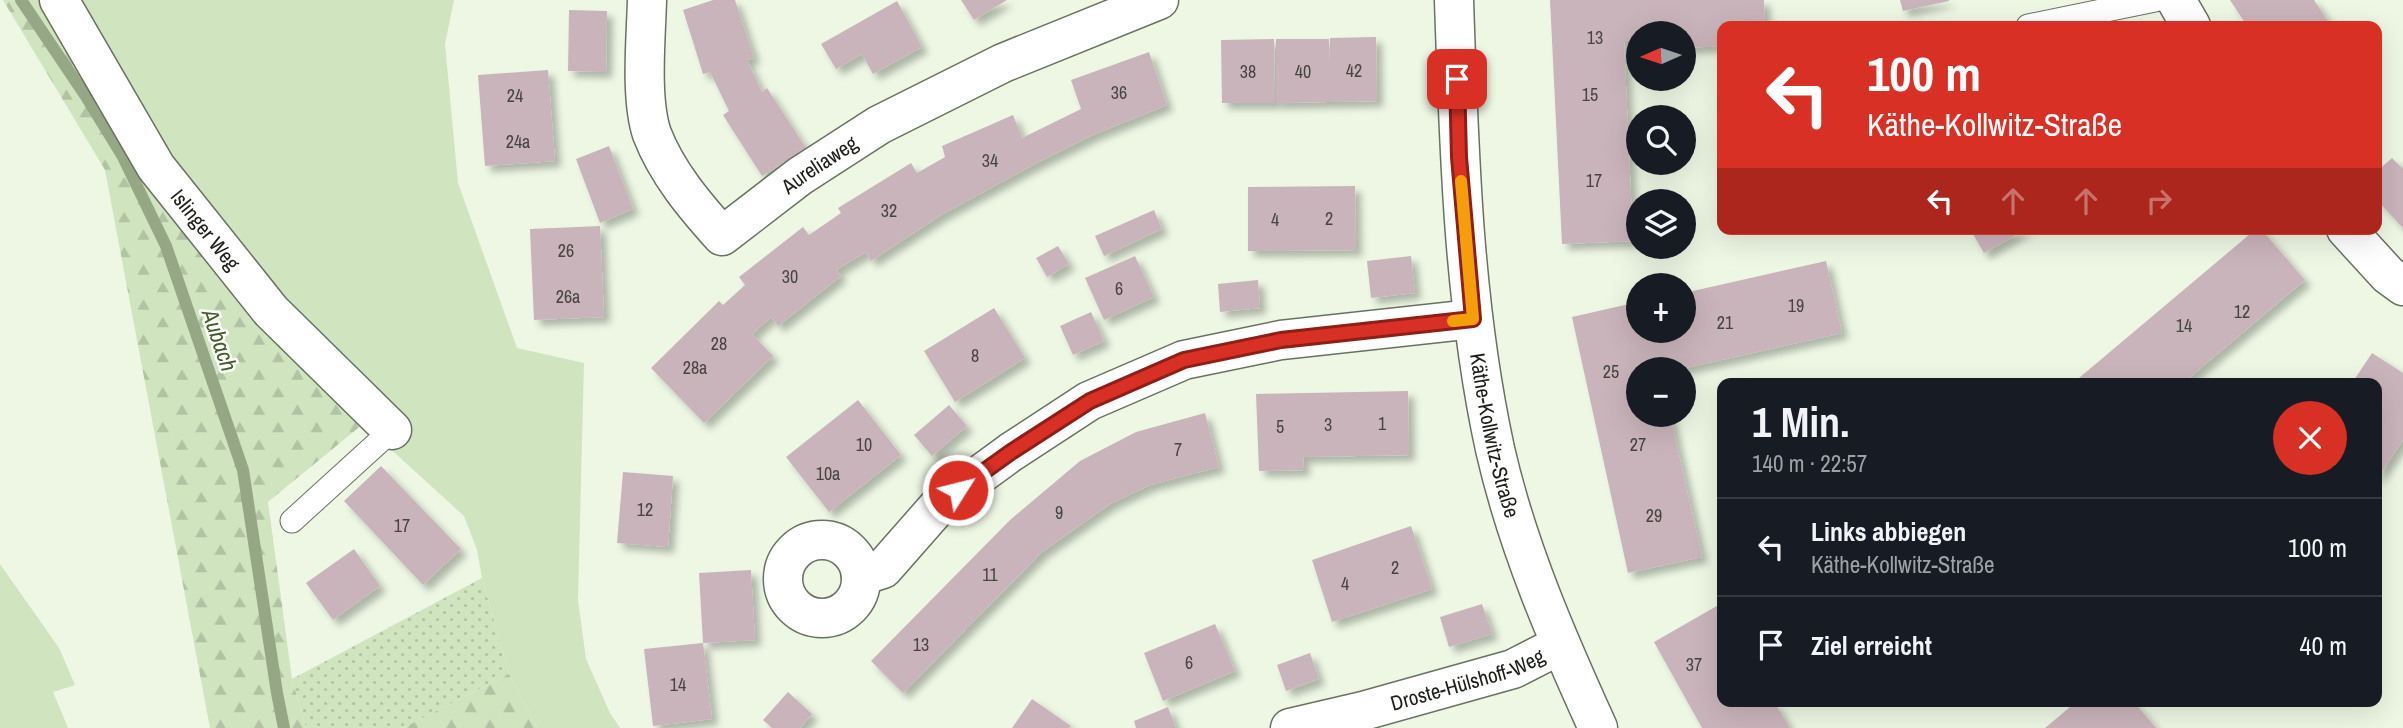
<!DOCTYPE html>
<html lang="de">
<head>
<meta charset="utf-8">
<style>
	:root { --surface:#171b24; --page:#242831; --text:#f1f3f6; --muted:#9ea1a6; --line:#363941 }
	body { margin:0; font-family:"Archivo Narrow",sans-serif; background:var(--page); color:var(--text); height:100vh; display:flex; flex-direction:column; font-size:26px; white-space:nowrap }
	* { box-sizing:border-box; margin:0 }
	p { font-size:23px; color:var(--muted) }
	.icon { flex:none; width:38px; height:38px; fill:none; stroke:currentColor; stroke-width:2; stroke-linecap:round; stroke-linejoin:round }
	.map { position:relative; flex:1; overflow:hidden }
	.side { position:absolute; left:1717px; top:378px; width:665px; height:329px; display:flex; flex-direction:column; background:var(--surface); border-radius:14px; box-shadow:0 7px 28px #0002 }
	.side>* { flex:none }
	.hud { position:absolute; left:1717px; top:21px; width:665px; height:214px; border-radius:14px; box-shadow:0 7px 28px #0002; background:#d93025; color:#fff; overflow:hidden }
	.needle { width:46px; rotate:267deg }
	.controls { position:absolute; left:1626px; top:21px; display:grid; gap:14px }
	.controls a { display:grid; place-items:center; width:70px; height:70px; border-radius:50%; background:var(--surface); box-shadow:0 7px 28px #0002; font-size:35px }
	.pin { position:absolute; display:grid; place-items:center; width:60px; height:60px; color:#fff; margin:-30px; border-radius:14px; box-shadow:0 4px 10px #0006 }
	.me { position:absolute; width:77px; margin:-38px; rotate:54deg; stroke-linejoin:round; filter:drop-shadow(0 0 5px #0008) }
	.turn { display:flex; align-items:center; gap:24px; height:147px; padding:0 35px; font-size:32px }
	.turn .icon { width:91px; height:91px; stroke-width:2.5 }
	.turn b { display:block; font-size:49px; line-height:60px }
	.lanes { display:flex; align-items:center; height:66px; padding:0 35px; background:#0003; justify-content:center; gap:35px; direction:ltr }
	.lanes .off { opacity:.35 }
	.round { display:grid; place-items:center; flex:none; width:74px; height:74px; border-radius:37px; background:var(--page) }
	.overview { display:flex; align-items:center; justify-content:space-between; height:119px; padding:0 35px }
	h1 { font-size:42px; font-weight:700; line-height:52px }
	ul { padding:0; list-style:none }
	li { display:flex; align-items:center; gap:21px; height:98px; padding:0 35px; border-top:2px solid var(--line) }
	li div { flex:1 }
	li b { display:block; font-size:26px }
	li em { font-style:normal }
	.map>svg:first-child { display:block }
	.grass { fill:url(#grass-dots) }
	.forest { fill:url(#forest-firs) }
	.park { fill:#d0e4c0 }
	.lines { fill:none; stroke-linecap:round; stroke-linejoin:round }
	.stream { stroke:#95a785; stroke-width:12 }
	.building { fill:#cab4bb; filter:url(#shadow) }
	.service-casing { stroke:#697262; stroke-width:25 }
	.minor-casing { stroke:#697262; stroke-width:41 }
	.service { stroke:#fff; stroke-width:23 }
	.minor { stroke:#fff; stroke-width:38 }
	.route-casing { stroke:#8d1f18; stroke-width:18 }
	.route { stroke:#d93025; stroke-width:12 }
	.slow { stroke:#f59e0b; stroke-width:12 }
	.labels { text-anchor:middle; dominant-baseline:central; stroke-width:5; stroke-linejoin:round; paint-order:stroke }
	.number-label { font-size:18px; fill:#474441 }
	.street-label { font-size:21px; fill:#1b1f18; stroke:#fff }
	.water-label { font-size:23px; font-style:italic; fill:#435c29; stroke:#fff }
</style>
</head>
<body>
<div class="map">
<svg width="2403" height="728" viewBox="0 0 2403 728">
	<defs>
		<pattern id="grass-dots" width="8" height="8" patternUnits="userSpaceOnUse" patternTransform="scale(1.75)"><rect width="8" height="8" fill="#d0e4c0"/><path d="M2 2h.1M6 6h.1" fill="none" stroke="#b2c3a4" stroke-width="1.8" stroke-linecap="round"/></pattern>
		<pattern id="forest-firs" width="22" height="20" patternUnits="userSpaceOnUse" patternTransform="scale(1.75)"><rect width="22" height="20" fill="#d0e4c0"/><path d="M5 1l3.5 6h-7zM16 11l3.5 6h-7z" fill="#b2c3a4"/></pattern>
		<filter id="shadow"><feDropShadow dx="6" dy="6" stdDeviation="3.5" flood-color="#0004"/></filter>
	</defs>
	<rect width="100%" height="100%" fill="#edf7e4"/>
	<!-- grass -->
	<path class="grass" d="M 482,578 L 509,674 L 403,728 L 306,728 L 292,679 Z"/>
	<!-- forest -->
	<g class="forest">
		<path d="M 3,0 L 39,0 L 161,194 L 363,424 L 268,502 L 292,679 L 306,728 L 210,728 L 105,170 Z"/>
		<path d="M 509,674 L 537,728 L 403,728 Z"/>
	</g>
	<!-- park -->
	<g class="park">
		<path d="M 39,0 L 454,0 L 445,44 L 458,183 L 517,348 L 584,363 L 578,600 L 586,659 L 610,713 L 620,728 L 537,728 L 509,674 L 482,578 L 477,550 L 464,516 L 363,424 L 161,194 Z"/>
		<path d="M 0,564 L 59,648 L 75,685 L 53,692 L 68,728 L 0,728 Z"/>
	</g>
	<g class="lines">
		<!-- stream -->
		<path class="stream" d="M 21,0 L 87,98 L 122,155 L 166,246 L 243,470 L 277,693 L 284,728"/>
	</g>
	<!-- building -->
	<g class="building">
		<path d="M 713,0 L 735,0 L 754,58 L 747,60 L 762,92 L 767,88 L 806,148 L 762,176 L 723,115 L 729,111 L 710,72 L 703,74 L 683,10 Z"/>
		<path d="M 961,0 L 1007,0 L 974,20 Z"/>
		<path d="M 1550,0 L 1764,0 L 1765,26 L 1722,26 L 1722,46 L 1684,48 L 1684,33 L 1638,33 L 1638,41 L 1624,41 L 1633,241 L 1562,244 Z"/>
		<path d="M 1900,0 L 1949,0 L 1949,1 L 1903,11 Z"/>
		<path d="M 2230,0 L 2314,0 L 2331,26 L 2247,26 Z"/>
		<path d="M 897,1 L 922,47 L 873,74 L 862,54 L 836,69 L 821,44 Z"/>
		<path d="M 569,10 L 607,11 L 606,72 L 568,71 Z"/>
		<path d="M 1376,37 L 1377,101 L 1276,103 L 1276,39 L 1329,39 L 1330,67 L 1330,38 Z"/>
		<path d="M 1274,39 L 1275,103 L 1222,103 L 1221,40 Z"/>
		<path d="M 1149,52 L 1167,105 L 1093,135 L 1035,164 L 941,215 L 871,261 L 866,252 L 836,270 L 841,276 L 778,326 L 771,317 L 752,334 L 773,356 L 704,423 L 651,368 L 719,301 L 723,305 L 745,285 L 739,277 L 803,227 L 809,235 L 841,213 L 838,208 L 911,163 L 917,173 L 945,157 L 942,146 L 1013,115 L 1022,138 L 1081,109 L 1071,80 Z"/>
		<path d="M 548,70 L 555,161 L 485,166 L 478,75 Z"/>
		<path d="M 609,146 L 633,209 L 600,223 L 576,159 Z"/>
		<path d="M 2392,158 L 2403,169 L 2403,228 L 2376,199 L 2376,172 Z"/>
		<path d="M 1355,186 L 1356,250 L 1248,251 L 1248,187 Z"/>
		<path d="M 1154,210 L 1162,229 L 1104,256 L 1095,236 Z"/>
		<path d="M 600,226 L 604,317 L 534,320 L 530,229 Z"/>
		<path d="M 1970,229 L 2027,229 L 1984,253 Z"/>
		<path d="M 2256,229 L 2261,229 L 2305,280 L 2183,383 L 2073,383 Z"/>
		<path d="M 1058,246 L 1069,264 L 1047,277 L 1036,258 Z"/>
		<path d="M 1135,256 L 1154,297 L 1104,320 L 1085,278 Z"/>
		<path d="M 1411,256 L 1415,293 L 1371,298 L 1367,261 Z"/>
		<path d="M 1826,261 L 1842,333 L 1681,369 L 1638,369 L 1638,415 L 1670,415 L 1702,557 L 1628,573 L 1572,317 L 1638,302 L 1638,331 L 1684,331 L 1684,293 Z"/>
		<path d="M 1258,280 L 1260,308 L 1220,312 L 1218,284 Z"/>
		<path d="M 994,308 L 1025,358 L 955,402 L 924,351 Z"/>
		<path d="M 1091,312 L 1104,341 L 1073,355 L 1060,326 Z"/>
		<path d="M 2372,353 L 2403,373 L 2403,440 L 2376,480 L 2376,383 L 2352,383 Z"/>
		<path d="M 1408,391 L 1409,455 L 1303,457 L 1304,470 L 1259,471 L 1256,394 Z"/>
		<path d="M 858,400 L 901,455 L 829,512 L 786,457 Z"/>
		<path d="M 949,405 L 967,426 L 932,456 L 914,435 Z"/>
		<path d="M 1205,413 L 1219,467 L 1150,485 L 1110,504 L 1042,552 L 903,693 L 871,661 L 1010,520 L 1080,461 L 1136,432 Z"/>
		<path d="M 381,466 L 461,549 L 423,585 L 344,501 Z"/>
		<path d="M 623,472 L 673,476 L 668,547 L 617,543 Z"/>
		<path d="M 1411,526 L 1432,589 L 1332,622 L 1312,560 Z"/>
		<path d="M 354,549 L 380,586 L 333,620 L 306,583 Z"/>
		<path d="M 751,570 L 755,640 L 703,643 L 699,573 Z"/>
		<path d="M 1722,603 L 1722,702 L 1774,702 L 1790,728 L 1702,728 L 1654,642 Z"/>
		<path d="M 1482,604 L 1492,634 L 1449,647 L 1440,617 Z"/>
		<path d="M 1215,624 L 1235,671 L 1163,701 L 1144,653 Z"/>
		<path d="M 703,643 L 712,719 L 653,726 L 644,649 Z"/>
		<path d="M 1310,653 L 1319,679 L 1286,691 L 1277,665 Z"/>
		<path d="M 788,692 L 812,714 L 800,728 L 772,728 L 763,720 Z"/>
		<path d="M 1032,699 L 1071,726 L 1069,728 L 1012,728 Z"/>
		<path d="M 2076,702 L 2134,702 L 2156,728 L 2045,728 Z"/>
		<path d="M 1168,707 L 1176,728 L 1136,728 L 1134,721 Z"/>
	</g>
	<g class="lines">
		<!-- service casing -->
		<g class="service-casing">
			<g id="service">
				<path d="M 2028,26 L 2155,0"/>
				<path d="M 292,521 L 392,430"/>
			</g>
		</g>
		<!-- minor casing -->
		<g class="minor-casing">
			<g id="minor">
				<path id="s1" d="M 59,0 L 156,167 L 271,311 L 392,430"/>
				<path id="s2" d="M 647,0 C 646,38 640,99 652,134 C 667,173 695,206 722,236 L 800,176 L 879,125 L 1003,63 L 1159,0"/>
				<path id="s3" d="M 1454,0 C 1459,150 1463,302 1495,449 C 1517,546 1557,638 1598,728"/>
				<path d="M 2176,0 L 2191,26"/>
				<path d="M 2346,229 L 2388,275 L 2403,286"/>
				<circle cx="822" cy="579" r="39"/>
				<path d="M 861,576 L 883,569 L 941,503 L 1011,452 L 1089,401 L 1184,360 L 1281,340 L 1473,319"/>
				<path id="s4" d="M 1290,728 L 1363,711 L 1513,669 L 1560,645"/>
			</g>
		</g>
		<!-- service -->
		<use href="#service" class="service"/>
		<!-- minor -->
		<use href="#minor" class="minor"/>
	</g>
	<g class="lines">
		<!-- route casing -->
		<g class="route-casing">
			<path id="route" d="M 958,490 L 1011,452 L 1090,401 L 1184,360 L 1281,340 L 1473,319 L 1459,157 L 1457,79"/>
		</g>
		<!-- route -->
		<use href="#route" class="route"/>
		<!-- slow -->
		<path class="slow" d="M 1453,321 L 1473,319 L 1461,181"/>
	</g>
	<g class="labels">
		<!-- number labels -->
		<g class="number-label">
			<text x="1595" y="37">13</text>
			<text x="1354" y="70">42</text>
			<text x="1248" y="71">38</text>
			<text x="1303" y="71">40</text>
			<text x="1119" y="92">36</text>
			<text x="1590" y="94">15</text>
			<text x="515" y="95">24</text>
			<text x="518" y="141">24a</text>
			<text x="990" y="160">34</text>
			<text x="1594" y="180">17</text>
			<text x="889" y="210">32</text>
			<text x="1329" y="218">2</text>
			<text x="1275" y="219">4</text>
			<text x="566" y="250">26</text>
			<text x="790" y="276">30</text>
			<text x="1119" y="288">6</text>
			<text x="568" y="296">26a</text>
			<text x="1796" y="305">19</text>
			<text x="2242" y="311">12</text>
			<text x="1725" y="322">21</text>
			<text x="2184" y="325">14</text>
			<text x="719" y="343">28</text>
			<text x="975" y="355">8</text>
			<text x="695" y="367">28a</text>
			<text x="1611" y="371">25</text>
			<text x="1382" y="423">1</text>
			<text x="1328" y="424">3</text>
			<text x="1280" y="426">5</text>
			<text x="864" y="444">10</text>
			<text x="1638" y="444">27</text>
			<text x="1178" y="449">7</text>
			<text x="828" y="473">10a</text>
			<text x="645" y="509">12</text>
			<text x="1059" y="512">9</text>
			<text x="1654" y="515">29</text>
			<text x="402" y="525">17</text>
			<text x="1395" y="567">2</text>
			<text x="990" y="574">11</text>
			<text x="1345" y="583">4</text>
			<text x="921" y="644">13</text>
			<text x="1189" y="662">6</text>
			<text x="1694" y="664">37</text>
			<text x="678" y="684">14</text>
		</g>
		<!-- street labels -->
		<g class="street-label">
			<text stroke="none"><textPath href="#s2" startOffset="380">Aureliaweg</textPath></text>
			<text stroke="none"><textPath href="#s1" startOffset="273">Islinger Weg</textPath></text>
			<text stroke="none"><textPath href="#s3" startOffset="438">Käthe-Kollwitz-Straße</textPath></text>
			<text stroke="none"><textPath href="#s4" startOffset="184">Droste-Hülshoff-Weg</textPath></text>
		</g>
		<!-- water labels -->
		<g class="water-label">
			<text transform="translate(220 340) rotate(71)">Aubach</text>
		</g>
	</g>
</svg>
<div class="controls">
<a><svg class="needle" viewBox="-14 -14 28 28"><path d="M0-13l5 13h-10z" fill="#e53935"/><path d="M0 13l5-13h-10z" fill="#9ea1a6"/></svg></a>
<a><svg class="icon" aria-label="search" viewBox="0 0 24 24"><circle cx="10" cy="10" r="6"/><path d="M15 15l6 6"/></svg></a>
<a><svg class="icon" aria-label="layers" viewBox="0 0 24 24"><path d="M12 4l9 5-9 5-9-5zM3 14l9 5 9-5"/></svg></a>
<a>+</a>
<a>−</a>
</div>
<div class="pin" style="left:1457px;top:79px;background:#d93025"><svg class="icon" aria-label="arrive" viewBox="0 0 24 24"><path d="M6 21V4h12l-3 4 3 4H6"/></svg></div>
<svg class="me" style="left:958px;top:490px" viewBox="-20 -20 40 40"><circle r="17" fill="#d93025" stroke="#fff" stroke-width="3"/><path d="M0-11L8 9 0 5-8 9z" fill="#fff"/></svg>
<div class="hud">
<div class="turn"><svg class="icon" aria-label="left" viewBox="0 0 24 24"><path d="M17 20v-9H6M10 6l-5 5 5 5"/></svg><div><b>100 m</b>Käthe-Kollwitz-Straße</div></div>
<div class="lanes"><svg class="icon" aria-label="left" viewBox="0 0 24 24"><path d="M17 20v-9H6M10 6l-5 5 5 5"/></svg><svg class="icon off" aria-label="ahead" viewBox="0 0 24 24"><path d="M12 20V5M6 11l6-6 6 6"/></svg><svg class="icon off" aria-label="ahead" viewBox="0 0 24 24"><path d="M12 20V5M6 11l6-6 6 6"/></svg><svg class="icon off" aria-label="right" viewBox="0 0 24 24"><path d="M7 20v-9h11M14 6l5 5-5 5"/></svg></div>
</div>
<section class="side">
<div class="overview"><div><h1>1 Min.</h1><p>140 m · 22:57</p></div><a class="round" style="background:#d93025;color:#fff"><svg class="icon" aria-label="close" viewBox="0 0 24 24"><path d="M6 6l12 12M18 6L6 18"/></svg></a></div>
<ul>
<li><svg class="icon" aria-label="left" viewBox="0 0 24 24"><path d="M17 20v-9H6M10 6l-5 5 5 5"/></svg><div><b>Links abbiegen</b><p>Käthe-Kollwitz-Straße</p></div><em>100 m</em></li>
<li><svg class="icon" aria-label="arrive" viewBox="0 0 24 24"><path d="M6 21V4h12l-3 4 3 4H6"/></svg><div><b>Ziel erreicht</b></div><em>40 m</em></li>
</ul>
</section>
</div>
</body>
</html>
